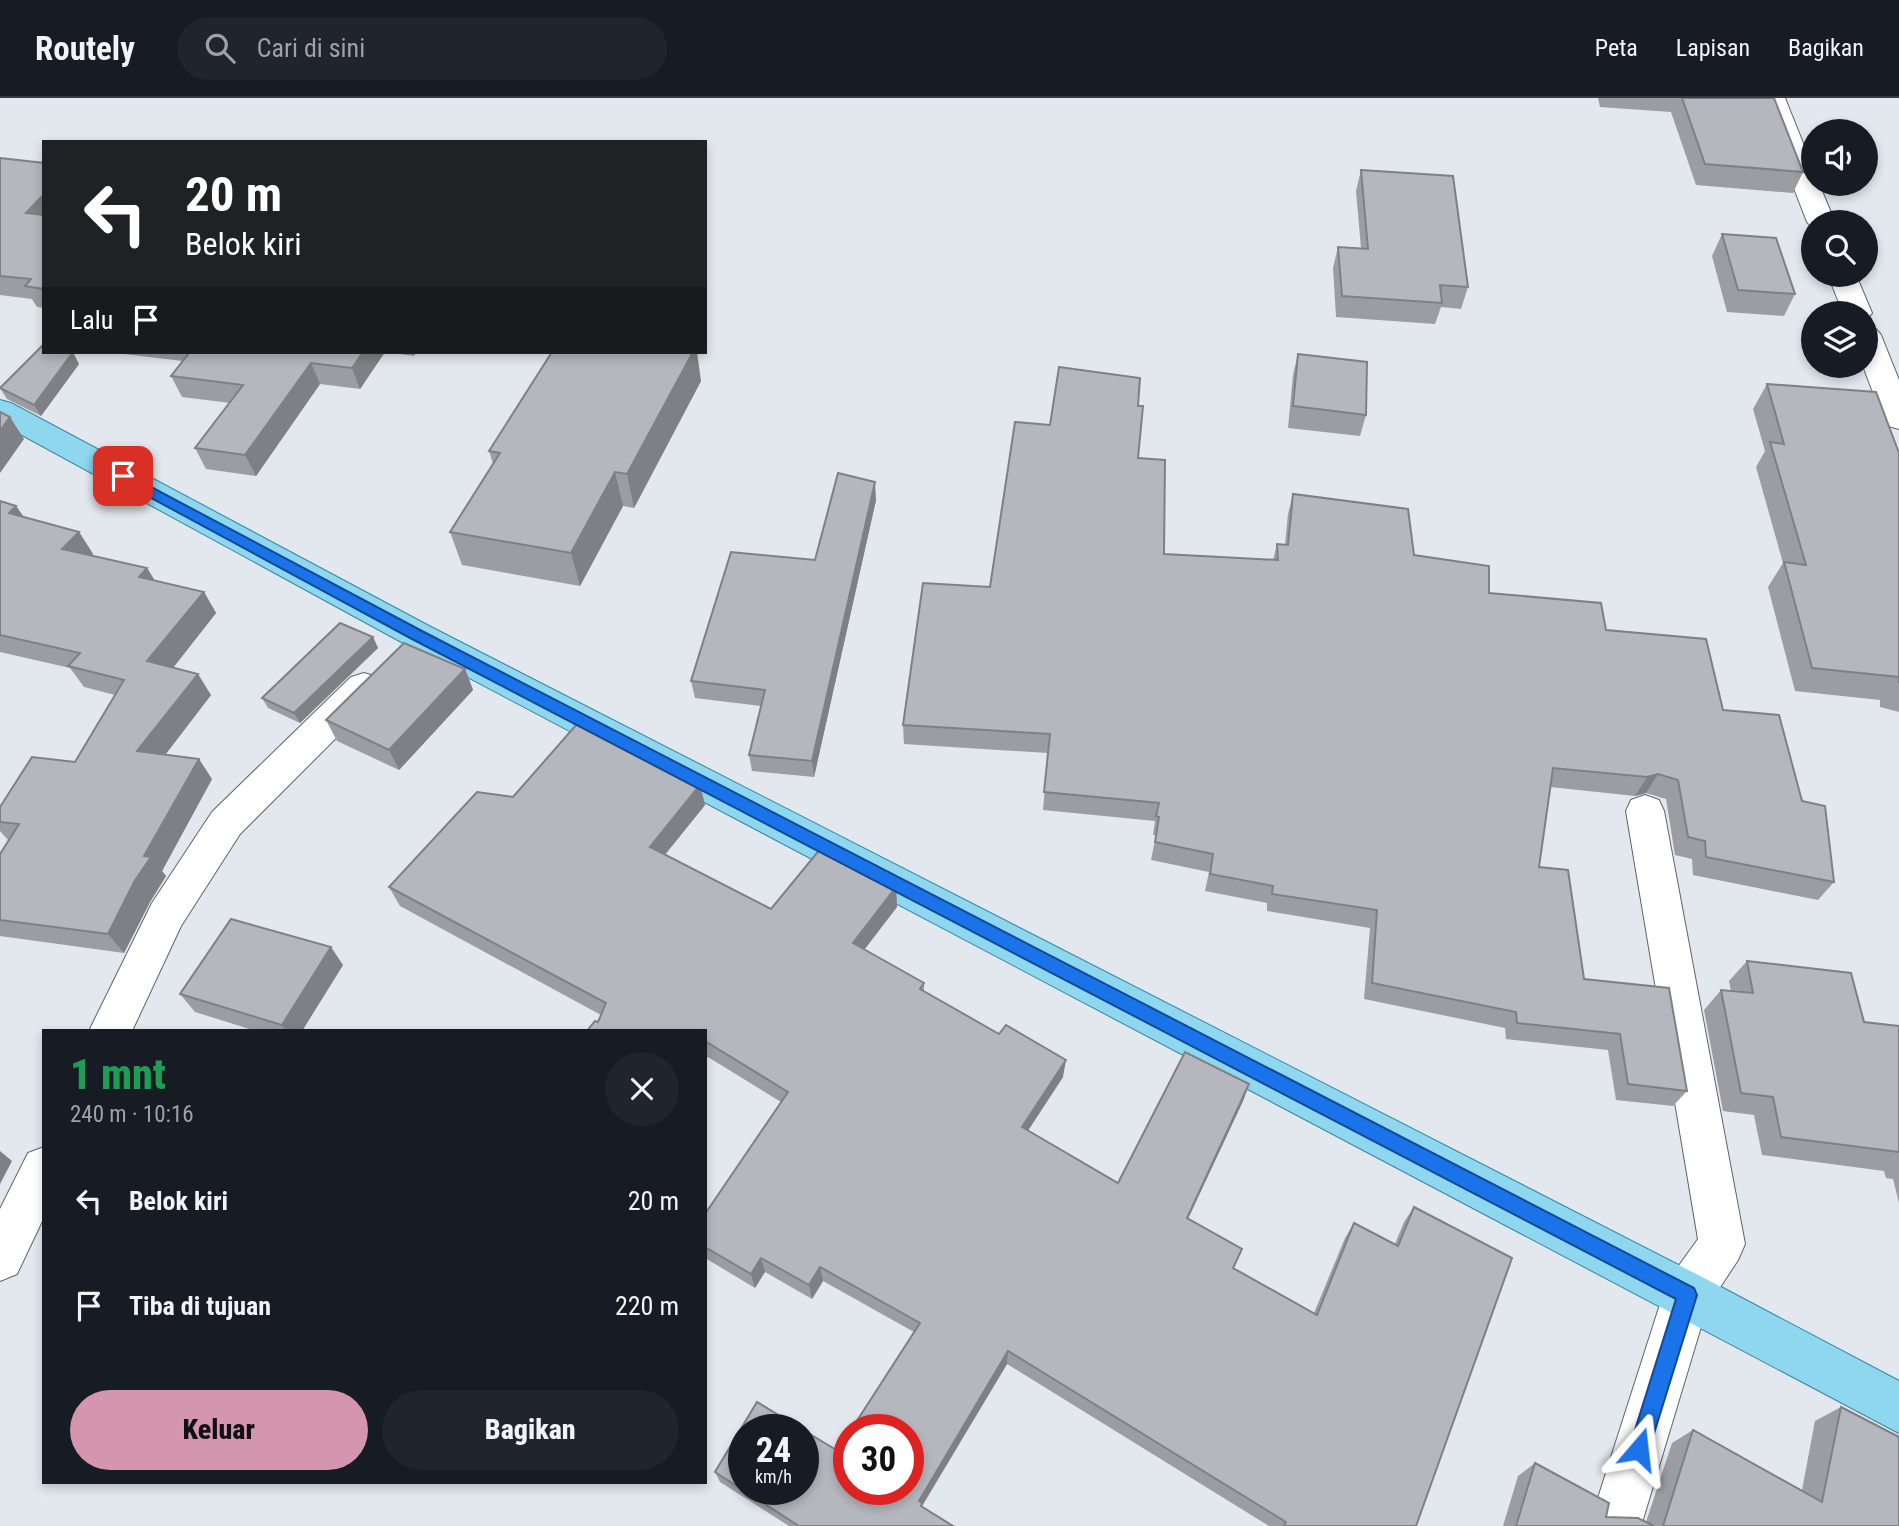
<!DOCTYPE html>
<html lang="id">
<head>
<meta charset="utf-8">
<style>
	:root { --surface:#171b24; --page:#20242c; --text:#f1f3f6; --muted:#9ea1a6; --line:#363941; --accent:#d495af }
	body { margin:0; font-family:"Roboto Condensed",sans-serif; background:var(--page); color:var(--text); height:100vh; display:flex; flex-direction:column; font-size:26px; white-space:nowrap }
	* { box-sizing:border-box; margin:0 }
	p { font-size:23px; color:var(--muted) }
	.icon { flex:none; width:38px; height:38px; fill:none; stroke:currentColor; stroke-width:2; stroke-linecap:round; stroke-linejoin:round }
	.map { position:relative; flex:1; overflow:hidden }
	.drawer { position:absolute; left:42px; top:931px; width:665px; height:455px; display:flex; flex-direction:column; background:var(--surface); border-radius:0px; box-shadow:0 4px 10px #0003 }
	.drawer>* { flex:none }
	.top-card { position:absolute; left:42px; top:42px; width:665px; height:214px; border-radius:0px; box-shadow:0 4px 10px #0003; background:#202124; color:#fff; overflow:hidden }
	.fabs { position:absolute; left:1801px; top:21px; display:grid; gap:14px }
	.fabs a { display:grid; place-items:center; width:77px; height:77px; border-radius:50%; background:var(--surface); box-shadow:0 4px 10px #0003; font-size:35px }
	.speed { position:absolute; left:728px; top:1316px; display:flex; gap:14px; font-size:35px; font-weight:700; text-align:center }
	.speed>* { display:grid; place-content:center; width:91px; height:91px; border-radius:50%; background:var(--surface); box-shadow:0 4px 10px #0003; line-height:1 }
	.speed small { font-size:18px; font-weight:400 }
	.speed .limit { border:10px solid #d22; background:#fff; color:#111 }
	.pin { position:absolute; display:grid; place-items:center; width:60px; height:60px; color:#fff; margin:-30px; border-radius:14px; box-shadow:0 4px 10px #0006 }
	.me { position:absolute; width:77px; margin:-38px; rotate:17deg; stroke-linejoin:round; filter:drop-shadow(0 0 5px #0008) }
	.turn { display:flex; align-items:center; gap:24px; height:147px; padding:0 28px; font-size:32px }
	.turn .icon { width:91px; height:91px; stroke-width:2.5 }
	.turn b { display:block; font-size:49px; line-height:60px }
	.then { display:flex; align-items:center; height:66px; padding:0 28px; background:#0003; gap:14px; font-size:26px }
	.round { display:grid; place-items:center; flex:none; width:74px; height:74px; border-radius:37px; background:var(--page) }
	.overview { display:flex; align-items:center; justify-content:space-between; height:119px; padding:0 28px }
	h1 { font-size:42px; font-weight:800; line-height:52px; color:#1e9e55 }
	.action { display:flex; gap:14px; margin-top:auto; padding:14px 28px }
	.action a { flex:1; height:80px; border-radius:42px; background:var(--accent); color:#111; font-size:28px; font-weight:800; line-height:80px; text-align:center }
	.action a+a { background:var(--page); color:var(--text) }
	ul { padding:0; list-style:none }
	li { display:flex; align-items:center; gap:21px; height:105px; padding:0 28px }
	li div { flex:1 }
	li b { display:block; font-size:26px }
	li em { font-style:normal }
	header { display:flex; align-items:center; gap:42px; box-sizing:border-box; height:98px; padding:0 35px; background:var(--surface); border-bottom:2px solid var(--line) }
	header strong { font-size:33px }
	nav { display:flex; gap:38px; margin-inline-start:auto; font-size:24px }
	.search { width:490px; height:63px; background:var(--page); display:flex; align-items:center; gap:18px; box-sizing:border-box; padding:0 24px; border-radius:38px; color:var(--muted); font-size:26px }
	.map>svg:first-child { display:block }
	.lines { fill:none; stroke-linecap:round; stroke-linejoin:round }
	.minor-casing { stroke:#5f6469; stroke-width:2 }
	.major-casing { stroke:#3686a1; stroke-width:2 }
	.minor { fill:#fff; fill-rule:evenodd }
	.major { fill:#8ed7ef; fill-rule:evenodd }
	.wall { fill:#9c9da3 }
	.shaded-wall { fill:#7f8085 }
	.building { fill:#b5b7be; stroke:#7f8085; stroke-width:2 }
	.route { fill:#1a73e8; stroke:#114b97; stroke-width:2 }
</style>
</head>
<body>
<header>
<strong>Routely</strong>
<div class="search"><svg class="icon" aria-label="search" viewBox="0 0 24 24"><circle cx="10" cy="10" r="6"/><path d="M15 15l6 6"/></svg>Cari di sini</div>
<nav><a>Peta</a><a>Lapisan</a><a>Bagikan</a></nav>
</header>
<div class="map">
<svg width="1899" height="1428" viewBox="0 0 1899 1428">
	<rect width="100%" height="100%" fill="#e2e8ed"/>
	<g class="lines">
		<!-- minor casing -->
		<g class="minor-casing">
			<g id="minor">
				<path d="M 1759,0 L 1785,0 L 1813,70 L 1813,86 L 1819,86 L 1835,124 L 1813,124 L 1813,130 L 1807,124 Z"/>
				<path d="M 1828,177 L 1856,177 L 1872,215 L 1867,221 L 1866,215 L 1843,215 Z"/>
				<path d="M 1866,228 L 1876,231 L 1881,237 L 1899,282 L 1899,331 L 1888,328 L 1883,321 L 1863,268 L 1866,268 Z"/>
				<path d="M 364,575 L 377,579 L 382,589 L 377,599 L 240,736 L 181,828 L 132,933 L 89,933 L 152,805 L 212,714 L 351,579 Z"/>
				<path d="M 1645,697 L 1659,702 L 1664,713 L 1745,1146 L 1738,1162 L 1707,1209 L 1641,1428 L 1589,1428 L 1663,1197 L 1670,1180 L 1698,1141 L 1626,713 L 1631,702 Z"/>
				<path d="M 44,1049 L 44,1119 L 17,1176 L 0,1183 L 0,1111 L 28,1055 Z"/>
			</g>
		</g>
		<!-- major casing -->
		<g class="major-casing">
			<path id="major" d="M 0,302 L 11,305 L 429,528 L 1704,1180 L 1899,1283 L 1899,1335 L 405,546 L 0,325 Z"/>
		</g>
		<!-- minor -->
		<use href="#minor" class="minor"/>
		<!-- major -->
		<use href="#major" class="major"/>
	</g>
	<!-- wall -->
	<g class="wall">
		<path d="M 1598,0 L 1774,0 L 1803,74 L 1793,95 L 1696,87 L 1671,14 L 1600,9 Z"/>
		<path d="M 0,60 L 44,65 L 44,210 L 37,209 L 32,201 L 0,197 Z"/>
		<path d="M 1361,72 L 1468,189 L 1461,211 L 1441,209 L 1435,226 L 1336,219 L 1333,170 L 1338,149 L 1361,150 L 1356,93 Z"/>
		<path d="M 1722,136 L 1795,196 L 1784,218 L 1727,214 L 1712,158 Z"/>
		<path d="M 107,254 L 417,254 L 414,258 L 385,254 L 360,291 L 320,286 L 256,378 L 206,371 L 195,350 L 230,305 L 182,299 L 171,278 L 183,263 Z"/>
		<path d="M 1298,256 L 1366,317 L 1360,338 L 1288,330 L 1293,277 Z"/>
		<path d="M 79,266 L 41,318 L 7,301 L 0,290 Z"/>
		<path d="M 701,283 L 634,410 L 623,408 L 580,488 L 462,467 L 450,434 L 493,366 L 489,353 Z"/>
		<path d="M 1767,286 L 1899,355 L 1899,614 L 1880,609 L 1880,602 L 1795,593 L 1768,489 L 1783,465 L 1756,369 L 1765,353 L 1753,311 Z"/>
		<path d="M 1138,308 L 1138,360 L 1164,456 L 1273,462 L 1277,446 L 1285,447 L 1288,416 L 1293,396 L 1489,495 L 1606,532 L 1723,612 L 1802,703 L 1834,784 L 1818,802 L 1693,777 L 1692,761 L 1675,757 L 1666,701 L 1646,695 L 1635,698 L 1550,689 L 1539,769 L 1584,881 L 1687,993 L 1673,1008 L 1616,1002 L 1608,952 L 1506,941 L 1505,930 L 1364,901 L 1370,830 L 1267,813 L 1267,805 L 1205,793 L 1209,774 L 1151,762 L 1156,737 L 1153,737 L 1155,723 L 1043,712 L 1048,655 L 904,646 L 903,627 L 990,489 L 1050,327 Z"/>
		<path d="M 876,402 L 814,679 L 752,673 L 749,657 L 761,608 L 695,600 L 691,583 Z"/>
		<path d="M 0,403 L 16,408 L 24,419 L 79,434 L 93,456 L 91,457 L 147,470 L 155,483 L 204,494 L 216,515 L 173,570 L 211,597 L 165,657 L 212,681 L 162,773 L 166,778 L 150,804 L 124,855 L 0,838 L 0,756 L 9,743 L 0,733 L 0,709 L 75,664 L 115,597 L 84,589 L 70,570 L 0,554 Z"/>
		<path d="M 373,539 L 378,550 L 300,625 L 268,610 L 262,600 Z"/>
		<path d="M 465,571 L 473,592 L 399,672 L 337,643 L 326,622 Z"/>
		<path d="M 700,687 L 705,707 L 665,756 L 771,811 L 896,789 L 897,809 L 864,851 L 924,885 L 924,893 L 1063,979 L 1028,1032 L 1118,1085 L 1249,986 L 1243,1003 L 1188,1121 L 1233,1171 L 1314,1215 L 1345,1140 L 1354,1125 L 1395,1146 L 1404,1124 L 1414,1109 L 1416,1428 L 1269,1428 L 1007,1266 L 922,1408 L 953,1428 L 789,1428 L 720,1384 L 715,1374 L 838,1353 L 914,1234 L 823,1183 L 812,1201 L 765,1174 L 755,1190 L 705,1160 L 705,1116 L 781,1004 L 708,959 L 705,962 L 705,933 L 598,924 L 601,917 L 400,808 L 389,789 L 513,699 Z"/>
		<path d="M 1747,863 L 1864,924 L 1899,928 L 1899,1105 L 1893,1081 L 1886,1080 L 1884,1073 L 1762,1057 L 1754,1017 L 1723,1013 L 1704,912 L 1721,892 L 1731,893 L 1729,883 Z"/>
		<path d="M 343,867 L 302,933 L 256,933 L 195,914 L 180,896 Z"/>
		<path d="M 1841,1309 L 1899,1428 L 1503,1428 L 1518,1378 L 1535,1365 L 1606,1419 L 1646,1424 L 1672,1345 L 1693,1332 L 1802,1392 L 1815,1323 Z"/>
	</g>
	<!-- shaded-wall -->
	<g class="shaded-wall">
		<path d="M 44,96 L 44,129 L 26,115 Z"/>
		<path d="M 73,254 L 79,266 L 41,318 L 34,307 Z"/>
		<path d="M 363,254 L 385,254 L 360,291 L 352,270 Z"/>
		<path d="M 693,254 L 697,254 L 701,283 L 634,410 L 627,376 Z"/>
		<path d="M 311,265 L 320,286 L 256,378 L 245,357 Z"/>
		<path d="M 10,319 L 24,341 L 0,375 L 0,333 Z"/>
		<path d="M 615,374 L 623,408 L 580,488 L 571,455 Z"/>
		<path d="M 875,384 L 876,402 L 814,679 L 812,663 Z"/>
		<path d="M 16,408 L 31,430 L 9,415 Z"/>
		<path d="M 79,434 L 93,456 L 77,473 L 62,451 Z"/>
		<path d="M 147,470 L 160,491 L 139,479 Z"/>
		<path d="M 204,494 L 216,515 L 161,585 L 147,563 Z"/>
		<path d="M 373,539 L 378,550 L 300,625 L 294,615 Z"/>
		<path d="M 465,571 L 473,592 L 399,672 L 389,652 Z"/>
		<path d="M 198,576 L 211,597 L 152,674 L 137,653 Z"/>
		<path d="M 199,661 L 212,681 L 162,773 L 166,778 L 150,804 L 124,855 L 108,836 L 144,758 Z"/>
		<path d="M 1658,676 L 1646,695 L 1635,698 L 1647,679 Z"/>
		<path d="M 700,687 L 705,707 L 656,768 L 650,749 Z"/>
		<path d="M 896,789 L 897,809 L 855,864 L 853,845 Z"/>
		<path d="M 331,849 L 343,867 L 302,933 L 286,933 L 282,927 Z"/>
		<path d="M 1066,962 L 1063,979 L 1020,1045 L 1022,1029 Z"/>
		<path d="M 1249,986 L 1243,1003 L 1181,1135 L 1187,1120 Z"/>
		<path d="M 0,1053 L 12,1063 L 0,1086 Z"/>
		<path d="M 761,1160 L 765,1174 L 755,1190 L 751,1176 Z"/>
		<path d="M 820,1169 L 823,1183 L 812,1201 L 809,1187 Z"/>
		<path d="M 1008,1253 L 1007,1266 L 922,1408 L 923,1415 L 919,1403 Z"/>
	</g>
	<!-- building -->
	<g class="building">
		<path d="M 1682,0 L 1774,0 L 1803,74 L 1705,66 Z"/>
		<path d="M 0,60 L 44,65 L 44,96 L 26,115 L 44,117 L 44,191 L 25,188 L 31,181 L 0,178 Z"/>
		<path d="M 1361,72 L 1453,78 L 1468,189 L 1440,187 L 1442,205 L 1342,198 L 1338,149 L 1368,151 Z"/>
		<path d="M 1722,136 L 1776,140 L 1795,196 L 1738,192 Z"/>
		<path d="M 44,246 L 44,254 L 73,254 L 34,307 L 0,290 Z"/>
		<path d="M 190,254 L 363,254 L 352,270 L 311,265 L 245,357 L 195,350 L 243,287 L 171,278 Z"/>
		<path d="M 552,254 L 693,254 L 627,376 L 615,374 L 571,455 L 450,434 L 500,355 L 489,353 Z"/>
		<path d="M 1298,256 L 1367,264 L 1366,317 L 1293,308 Z"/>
		<path d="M 1059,269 L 1140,280 L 1138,308 L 1143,308 L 1138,360 L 1165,362 L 1164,456 L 1278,462 L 1277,446 L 1288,447 L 1293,396 L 1408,411 L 1414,457 L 1489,468 L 1489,495 L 1601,505 L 1606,532 L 1706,541 L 1723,612 L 1779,617 L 1802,703 L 1825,708 L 1834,784 L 1706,759 L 1705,743 L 1688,739 L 1678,682 L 1658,676 L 1647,679 L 1553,670 L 1539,769 L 1568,772 L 1584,881 L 1669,890 L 1687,993 L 1628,986 L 1620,936 L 1517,925 L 1516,914 L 1372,885 L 1377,812 L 1272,796 L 1273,788 L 1210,776 L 1213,756 L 1155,744 L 1159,719 L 1156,718 L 1159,705 L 1044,694 L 1050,636 L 903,627 L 923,485 L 990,489 L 1015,324 L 1050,327 Z"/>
		<path d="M 1767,286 L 1876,294 L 1899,355 L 1899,585 L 1899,579 L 1812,570 L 1784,464 L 1806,467 L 1770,344 L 1784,346 Z"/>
		<path d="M 0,314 L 10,319 L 0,333 Z"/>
		<path d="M 838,375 L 875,384 L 812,663 L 749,657 L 765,592 L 691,583 L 731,454 L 815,462 Z"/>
		<path d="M 0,403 L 16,408 L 9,415 L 79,434 L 62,451 L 147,470 L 139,479 L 204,494 L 147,563 L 198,576 L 137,653 L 199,661 L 144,758 L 151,759 L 134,784 L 108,836 L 0,822 L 0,756 L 19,726 L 0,724 L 0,709 L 32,659 L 75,664 L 124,582 L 68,568 L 80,555 L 0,537 Z"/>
		<path d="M 340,525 L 373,539 L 294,615 L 262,600 Z"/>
		<path d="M 404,545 L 465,571 L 389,652 L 326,622 Z"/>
		<path d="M 577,626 L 700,687 L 650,749 L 771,811 L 821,750 L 896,789 L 853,845 L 924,885 L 920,891 L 999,936 L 1006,927 L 1066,962 L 1022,1029 L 1118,1085 L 1185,954 L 1249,986 L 1187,1120 L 1242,1151 L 1233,1170 L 1317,1217 L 1354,1125 L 1398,1148 L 1414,1109 L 1512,1160 L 1416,1428 L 1284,1428 L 1286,1424 L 1008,1253 L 919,1403 L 922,1405 L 921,1408 L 953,1428 L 799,1428 L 715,1374 L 757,1304 L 803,1332 L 744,1332 L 744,1391 L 803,1391 L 803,1332 L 838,1353 L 849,1336 L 849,1391 L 908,1391 L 908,1332 L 851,1332 L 920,1225 L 820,1169 L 809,1187 L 761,1160 L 751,1176 L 705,1149 L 705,1116 L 788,994 L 705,943 L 705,933 L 587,933 L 595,923 L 598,924 L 606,905 L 389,789 L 477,694 L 513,699 Z"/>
		<path d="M 231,821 L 331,849 L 282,927 L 180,896 Z"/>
		<path d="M 1747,863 L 1851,875 L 1864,924 L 1899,928 L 1899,1054 L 1781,1039 L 1773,999 L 1741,995 L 1721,892 L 1753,895 Z"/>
		<path d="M 1841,1309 L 1899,1339 L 1899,1428 L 1663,1428 L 1693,1332 L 1822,1404 Z"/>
		<path d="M 1535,1365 L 1609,1405 L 1606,1419 L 1638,1420 L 1654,1428 L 1516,1428 Z"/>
	</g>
	<!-- route -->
	<path class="route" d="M 123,374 L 422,533 L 1694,1190 L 1697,1197 L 1647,1358 L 1639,1361 L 1632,1358 L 1629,1351 L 1676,1201 L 412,541 L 118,382 L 116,378 Z"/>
</svg>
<div class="fabs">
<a><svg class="icon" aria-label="sound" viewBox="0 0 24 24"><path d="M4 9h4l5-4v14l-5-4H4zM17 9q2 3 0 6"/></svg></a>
<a><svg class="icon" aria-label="search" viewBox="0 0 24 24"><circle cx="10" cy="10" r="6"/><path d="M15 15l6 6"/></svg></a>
<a><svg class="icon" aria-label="layers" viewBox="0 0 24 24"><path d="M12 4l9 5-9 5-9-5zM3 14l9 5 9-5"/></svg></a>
</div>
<div class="speed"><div>24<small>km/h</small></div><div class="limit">30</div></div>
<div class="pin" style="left:123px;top:378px;background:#d93025"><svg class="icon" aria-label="arrive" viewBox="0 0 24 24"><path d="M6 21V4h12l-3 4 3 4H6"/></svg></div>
<svg class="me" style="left:1639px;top:1351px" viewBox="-20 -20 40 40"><path d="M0-17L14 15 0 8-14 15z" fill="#1a73e8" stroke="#fff" stroke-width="4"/></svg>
<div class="top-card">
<div class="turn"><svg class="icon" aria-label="left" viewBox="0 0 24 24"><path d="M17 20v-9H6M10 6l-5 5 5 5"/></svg><div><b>20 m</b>Belok kiri</div></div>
<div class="then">Lalu<svg class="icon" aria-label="arrive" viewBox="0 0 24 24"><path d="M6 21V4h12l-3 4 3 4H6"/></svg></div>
</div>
<section class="drawer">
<div class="overview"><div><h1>1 mnt</h1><p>240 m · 10:16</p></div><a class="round"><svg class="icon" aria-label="close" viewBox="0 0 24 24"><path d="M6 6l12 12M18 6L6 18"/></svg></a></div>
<ul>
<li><svg class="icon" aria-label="left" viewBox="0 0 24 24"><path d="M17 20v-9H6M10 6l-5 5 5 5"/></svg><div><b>Belok kiri</b></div><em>20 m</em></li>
<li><svg class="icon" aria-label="arrive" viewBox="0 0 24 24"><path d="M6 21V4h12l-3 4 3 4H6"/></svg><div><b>Tiba di tujuan</b></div><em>220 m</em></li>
</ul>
<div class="action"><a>Keluar</a><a>Bagikan</a></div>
</section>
</div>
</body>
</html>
